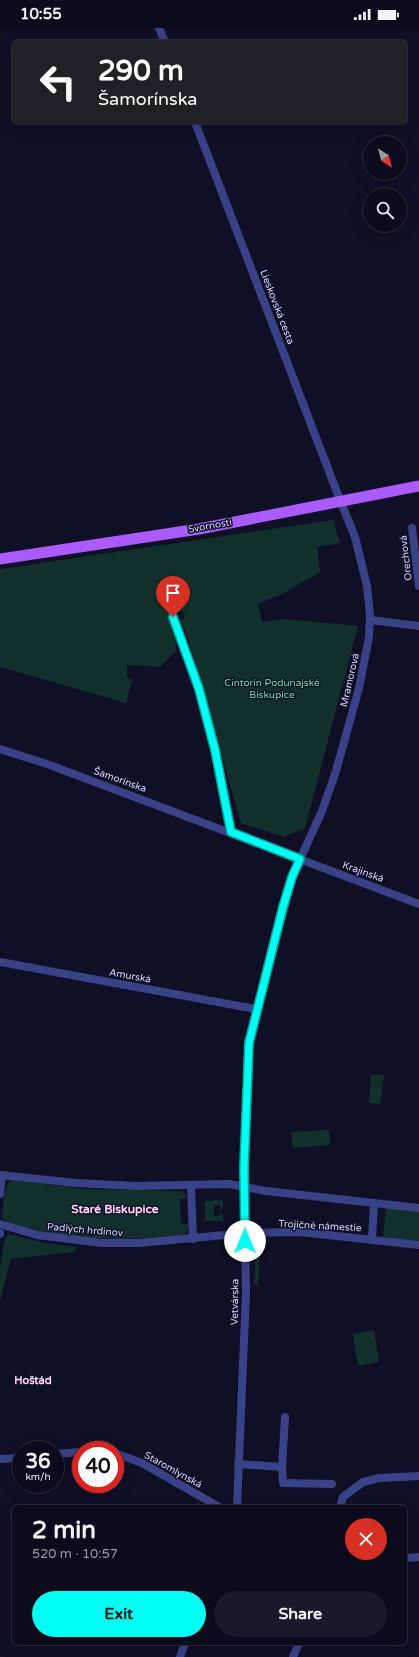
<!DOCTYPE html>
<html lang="en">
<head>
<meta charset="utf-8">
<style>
	:root { --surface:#0b0b1c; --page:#191929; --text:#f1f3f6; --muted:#9a9ba3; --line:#2b2b3b; --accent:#00fff3 }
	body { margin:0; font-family:"Varela Round",sans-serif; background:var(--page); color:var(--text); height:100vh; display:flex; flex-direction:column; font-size:15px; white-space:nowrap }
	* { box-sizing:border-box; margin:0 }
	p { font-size:13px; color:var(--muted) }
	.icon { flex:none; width:22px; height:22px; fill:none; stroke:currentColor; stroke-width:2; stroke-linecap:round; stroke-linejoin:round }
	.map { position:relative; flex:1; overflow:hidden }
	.side { position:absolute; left:12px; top:1477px; width:395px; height:140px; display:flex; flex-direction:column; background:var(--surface); border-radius:6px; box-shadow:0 4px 16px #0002,0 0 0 1px var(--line) }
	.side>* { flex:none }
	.banner { position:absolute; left:12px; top:12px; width:395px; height:84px; border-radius:6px; box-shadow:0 4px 16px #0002,0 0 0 1px var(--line); background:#202124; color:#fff; overflow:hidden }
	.needle { width:26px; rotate:144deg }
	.fabs { position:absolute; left:363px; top:108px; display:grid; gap:8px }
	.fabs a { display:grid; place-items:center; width:44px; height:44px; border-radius:50%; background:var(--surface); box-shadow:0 4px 16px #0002,0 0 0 1px var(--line); font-size:20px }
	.speed { position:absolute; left:12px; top:1413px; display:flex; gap:8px; font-size:20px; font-weight:700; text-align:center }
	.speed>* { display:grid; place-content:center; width:52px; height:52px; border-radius:50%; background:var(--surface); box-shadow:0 4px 16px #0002,0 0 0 1px var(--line); line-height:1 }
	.speed small { font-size:10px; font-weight:400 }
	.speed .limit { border:6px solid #d22; background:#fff; color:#111 }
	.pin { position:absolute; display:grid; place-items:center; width:34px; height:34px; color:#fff; margin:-41px -17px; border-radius:50% 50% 50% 0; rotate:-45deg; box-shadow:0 0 4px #0007 }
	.pin .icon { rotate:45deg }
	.me { position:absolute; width:44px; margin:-22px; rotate:0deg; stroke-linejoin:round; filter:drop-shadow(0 0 3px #0008) }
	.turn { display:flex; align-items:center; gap:14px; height:84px; padding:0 20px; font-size:18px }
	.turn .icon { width:52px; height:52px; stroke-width:2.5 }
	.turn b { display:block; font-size:28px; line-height:34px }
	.round { display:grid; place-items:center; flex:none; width:42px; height:42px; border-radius:21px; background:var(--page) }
	.headline { display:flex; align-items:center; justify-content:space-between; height:68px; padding:0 20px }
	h1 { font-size:24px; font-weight:800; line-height:30px }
	.button { display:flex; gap:8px; margin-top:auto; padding:8px 20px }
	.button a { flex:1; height:46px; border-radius:24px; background:var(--accent); color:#111; font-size:16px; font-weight:800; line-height:46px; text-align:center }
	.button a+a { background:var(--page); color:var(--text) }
	.status { display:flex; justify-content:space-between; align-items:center; height:28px; padding:0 20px; background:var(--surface); direction:ltr }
	.status svg { height:11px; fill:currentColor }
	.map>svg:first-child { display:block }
	.green { fill:#12302b }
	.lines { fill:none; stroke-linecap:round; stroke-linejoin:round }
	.minor { stroke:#394286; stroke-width:8 }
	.tertiary { stroke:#394286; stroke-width:8 }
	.primary { stroke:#aa5bff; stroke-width:11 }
	.route-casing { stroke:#00a69e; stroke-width:10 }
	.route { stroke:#00fff3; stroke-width:7 }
	.labels { text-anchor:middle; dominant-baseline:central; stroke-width:3; stroke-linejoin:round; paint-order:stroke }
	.street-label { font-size:10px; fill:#d4d5ff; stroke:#0f0f26 }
	.park-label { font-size:10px; fill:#5ee1ad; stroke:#0f0f26 }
	.neighbourhood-label { font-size:11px; font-weight:bold; fill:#ffd6f6; stroke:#0f0f26 }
	.quarter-label { font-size:12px; font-weight:bold; fill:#ffd6f6; stroke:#0f0f26 }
</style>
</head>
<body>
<div class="status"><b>10:55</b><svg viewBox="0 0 49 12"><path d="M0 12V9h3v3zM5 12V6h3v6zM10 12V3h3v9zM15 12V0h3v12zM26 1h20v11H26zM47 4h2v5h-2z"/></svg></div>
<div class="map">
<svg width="419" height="1629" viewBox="0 0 419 1629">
	<rect width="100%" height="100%" fill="#0f0f26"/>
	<!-- green -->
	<g class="green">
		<path d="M 333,492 L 340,515 L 317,519 L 320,544 L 282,566 L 258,576 L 262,594 L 285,591 L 358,598 L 305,800 L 284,809 L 241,795 L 185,601 L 183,601 L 180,592 L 185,590 L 183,583 L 177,585 L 174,575 L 176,623 L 160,639 L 127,637 L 127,649 L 132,652 L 126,675 L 0,639 L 0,541 Z"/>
		<path d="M 371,1046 L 384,1047 L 380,1076 L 369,1075 Z"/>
		<path d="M 329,1102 L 330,1117 L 293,1120 L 291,1104 Z"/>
		<path d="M 12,1152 L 85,1161 L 182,1163 L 186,1166 L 187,1170 L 180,1171 L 181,1196 L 188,1196 L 188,1200 L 186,1205 L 181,1207 C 161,1208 140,1211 119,1211 C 99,1211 12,1205 2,1189 L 4,1167 L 8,1155 Z"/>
		<path d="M 223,1172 L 223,1179 L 220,1182 L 220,1177 L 214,1178 L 214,1188 L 220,1188 L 220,1184 L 223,1187 L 223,1193 L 205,1193 L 205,1173 Z"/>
		<path d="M 386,1179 L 419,1183 L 419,1213 L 383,1209 Z"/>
		<path d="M 8,1206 L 46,1215 L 77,1219 L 74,1224 L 11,1231 L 0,1273 L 0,1241 L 5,1210 Z"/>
		<path d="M 259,1218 L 260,1220 L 258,1259 L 254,1254 L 256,1219 Z"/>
		<path d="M 374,1302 L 379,1334 L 358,1338 L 353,1306 Z"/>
	</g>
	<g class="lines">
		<!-- minor -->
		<g class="minor">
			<path d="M 159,0 L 165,14"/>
			<path d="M 195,94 L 340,472"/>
			<path d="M 412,500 L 419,558"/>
			<path d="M 170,579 L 199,661 L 219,737 L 231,804"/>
			<path d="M 370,592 L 419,598"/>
			<path d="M 0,721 L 47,736 L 419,876"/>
			<path d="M 0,934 L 256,981"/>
			<path d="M 0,1147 L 76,1155 L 136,1158 L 229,1156 L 266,1163 L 419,1180"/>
			<path d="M 191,1158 L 193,1211"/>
			<path d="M 0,1166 L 2,1147"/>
			<path d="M 0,1196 L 37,1207 L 102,1215 L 139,1215 L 245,1205 L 300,1204 L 419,1217"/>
			<path d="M 0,1205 L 0,1206"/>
			<path d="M 372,1211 L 374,1175"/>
			<path d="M 115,1425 L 142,1435 L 219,1479"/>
			<path d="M 55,1426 L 81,1424"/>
			<path d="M 0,1431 L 21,1430"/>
			<path d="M 238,1436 L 282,1439 L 285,1389"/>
			<path d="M 282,1439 L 283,1455 L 332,1456"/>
			<path d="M 340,1479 L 343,1469 L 363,1454 L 379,1450 L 419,1448"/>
			<path d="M 405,1530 L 419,1529"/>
			<path d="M 293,1629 L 299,1615"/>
		</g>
		<!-- tertiary -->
		<g class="tertiary">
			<path d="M 237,1479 L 246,1265 L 244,1139 L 249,1012 L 292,849 L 322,783 L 336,743 L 359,660 L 369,609 L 370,587 L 367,558 L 355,509 L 340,472"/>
			<path d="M 180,1629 L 185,1615"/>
		</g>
		<!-- primary -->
		<path class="primary" d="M 0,531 L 199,501 L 419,458"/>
	</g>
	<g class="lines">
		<!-- route casing -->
		<g class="route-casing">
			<path id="route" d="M 173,589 L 199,661 L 215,722 L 231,804 L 300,831 L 292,849 L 283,879 L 249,1015 L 244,1139 L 245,1213"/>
		</g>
		<!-- route -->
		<use href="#route" class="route"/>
	</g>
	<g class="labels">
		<!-- street labels -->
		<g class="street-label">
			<text transform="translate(277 279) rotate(69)">Lieskovská cesta</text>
			<text transform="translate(210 498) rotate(-10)">Svornosti</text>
			<text transform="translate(406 530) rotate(-97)">Orechová</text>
			<text transform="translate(350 652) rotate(-77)">Mramorová</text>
			<text transform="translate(120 752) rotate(20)">Šamorínska</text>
			<text transform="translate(363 844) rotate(20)">Krajinská</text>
			<text transform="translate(130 948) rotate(10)">Amurská</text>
			<text transform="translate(320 1198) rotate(3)">Trojičné námestie</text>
			<text transform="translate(85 1202) rotate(5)">Padlých hrdinov</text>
			<text transform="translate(235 1274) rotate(-89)">Vetvárska</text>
			<text transform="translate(173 1442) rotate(29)">Staromlynská</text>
		</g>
		<!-- park labels -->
		<g class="park-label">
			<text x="272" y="655">Cintorín Podunajské<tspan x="272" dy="12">Biskupice</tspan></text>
		</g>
		<!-- neighbourhood labels -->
		<g class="neighbourhood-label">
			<text x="33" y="1352">Hoštád</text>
		</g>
		<!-- quarter labels -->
		<g class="quarter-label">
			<text x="115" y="1181">Staré Biskupice</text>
		</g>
	</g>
</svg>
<div class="fabs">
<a><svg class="needle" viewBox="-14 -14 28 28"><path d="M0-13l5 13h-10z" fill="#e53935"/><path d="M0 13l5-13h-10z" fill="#9a9ba3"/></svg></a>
<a><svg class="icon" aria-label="search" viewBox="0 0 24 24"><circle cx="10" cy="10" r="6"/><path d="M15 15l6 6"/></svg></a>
</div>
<div class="speed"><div>36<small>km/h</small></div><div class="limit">40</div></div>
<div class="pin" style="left:173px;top:589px;background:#d93025"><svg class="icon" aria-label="arrive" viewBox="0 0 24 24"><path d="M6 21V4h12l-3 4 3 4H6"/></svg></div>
<svg class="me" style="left:245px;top:1213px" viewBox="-20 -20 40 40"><circle r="19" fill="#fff"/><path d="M0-13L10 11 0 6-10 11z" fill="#00fff3"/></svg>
<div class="banner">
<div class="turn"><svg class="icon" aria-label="left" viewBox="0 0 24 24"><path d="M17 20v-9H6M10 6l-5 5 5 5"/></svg><div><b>290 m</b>Šamorínska</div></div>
</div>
<section class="side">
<div class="headline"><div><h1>2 min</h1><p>520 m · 10:57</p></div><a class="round" style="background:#d93025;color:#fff"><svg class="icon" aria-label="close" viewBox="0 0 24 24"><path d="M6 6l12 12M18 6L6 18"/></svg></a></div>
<div class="button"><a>Exit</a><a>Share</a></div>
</section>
</div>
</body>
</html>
